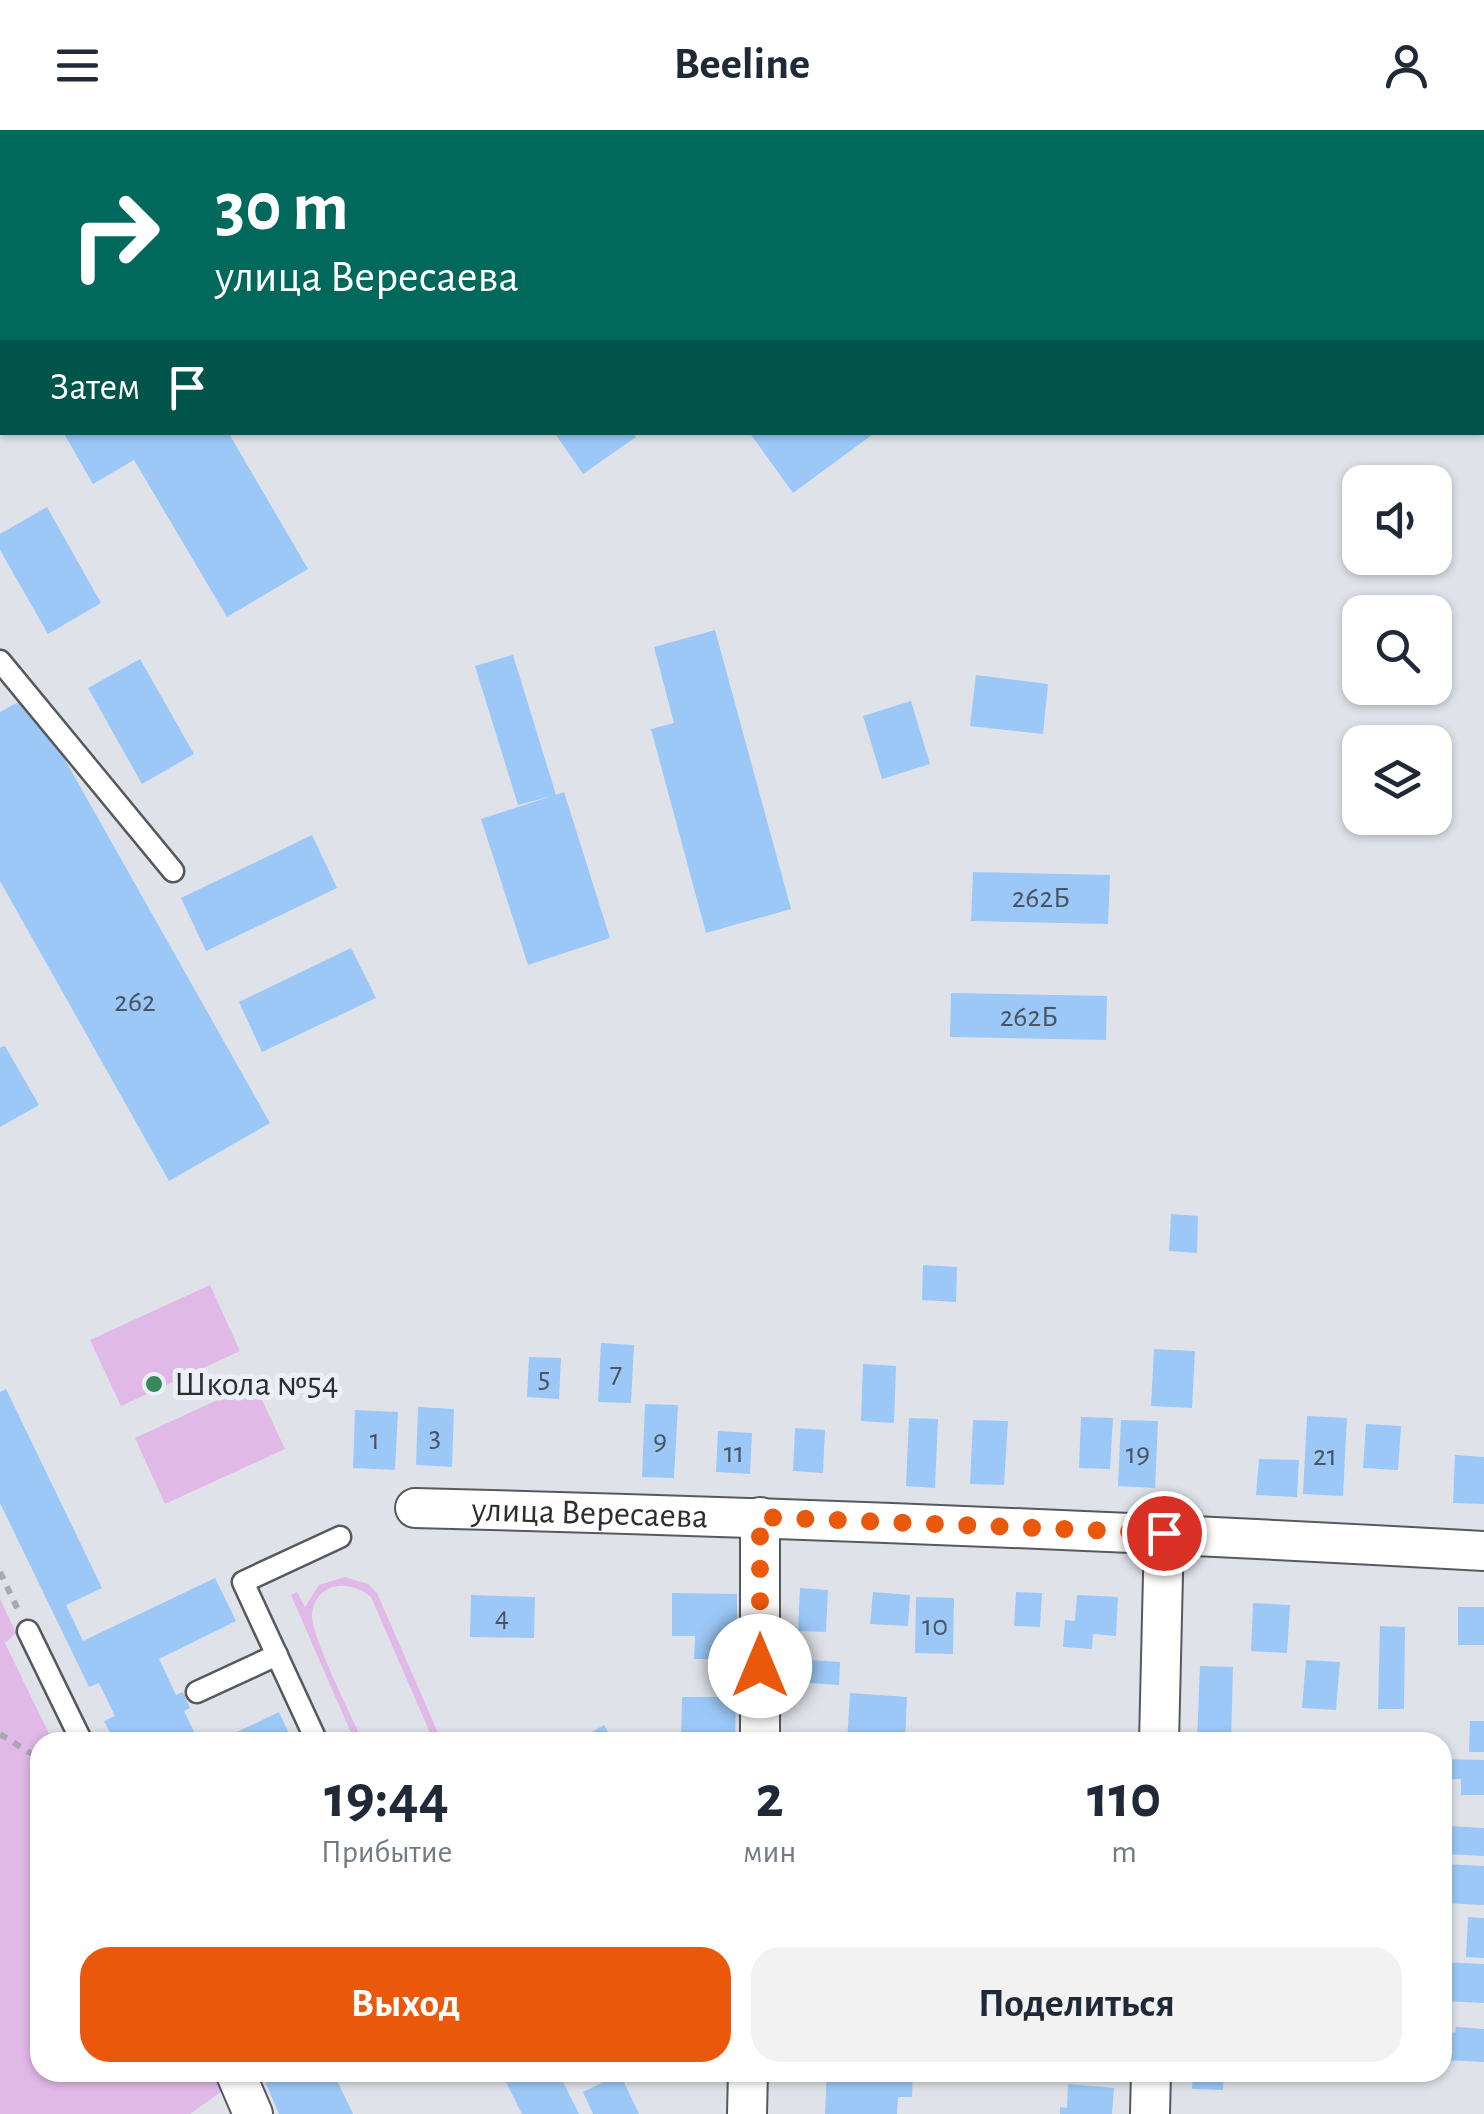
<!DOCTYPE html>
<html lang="ru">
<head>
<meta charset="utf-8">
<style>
	:root { --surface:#fff; --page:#f2f2f3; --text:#1f2937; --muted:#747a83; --accent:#ea580c }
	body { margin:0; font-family:"Alegreya Sans",sans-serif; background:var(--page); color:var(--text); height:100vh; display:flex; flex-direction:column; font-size:38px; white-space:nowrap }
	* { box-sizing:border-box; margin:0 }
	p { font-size:32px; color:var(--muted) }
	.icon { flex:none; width:55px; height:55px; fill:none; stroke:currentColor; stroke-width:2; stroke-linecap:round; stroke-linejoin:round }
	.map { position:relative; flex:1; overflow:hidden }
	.panel { position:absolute; left:30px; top:1602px; width:1422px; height:350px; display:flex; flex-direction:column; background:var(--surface); border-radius:30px; box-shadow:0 2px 8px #0004 }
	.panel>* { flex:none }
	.hud { position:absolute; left:0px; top:0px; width:1485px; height:305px; box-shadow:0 2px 8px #0004; background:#00695c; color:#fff; overflow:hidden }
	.fabs { position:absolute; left:1342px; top:335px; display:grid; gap:20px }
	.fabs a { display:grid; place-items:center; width:110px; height:110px; border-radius:20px; background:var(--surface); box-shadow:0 2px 8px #0004; font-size:50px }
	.pin { position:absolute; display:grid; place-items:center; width:85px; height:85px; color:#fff; margin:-42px; border:5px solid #fff; border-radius:50%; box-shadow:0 2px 10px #0007 }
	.me { position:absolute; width:110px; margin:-55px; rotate:0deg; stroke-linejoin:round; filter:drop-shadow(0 0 8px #0008) }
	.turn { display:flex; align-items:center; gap:35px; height:210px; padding:0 50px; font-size:45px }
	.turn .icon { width:130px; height:130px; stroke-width:2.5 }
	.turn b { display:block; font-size:70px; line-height:85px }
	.then { display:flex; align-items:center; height:95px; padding:0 50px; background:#0003; gap:20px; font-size:38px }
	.eta { display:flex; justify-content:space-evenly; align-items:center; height:170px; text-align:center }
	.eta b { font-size:60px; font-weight:600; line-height:70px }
	.primary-button { display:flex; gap:20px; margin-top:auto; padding:20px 50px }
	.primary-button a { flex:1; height:115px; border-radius:30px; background:var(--accent); color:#fff; font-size:40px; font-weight:600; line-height:115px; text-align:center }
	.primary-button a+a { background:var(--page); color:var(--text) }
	header { display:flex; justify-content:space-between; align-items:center; height:130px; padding:0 50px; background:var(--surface); font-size:45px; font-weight:600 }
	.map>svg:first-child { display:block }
	.green { fill:#e0b9e6 }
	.building { fill:#9bc8f7 }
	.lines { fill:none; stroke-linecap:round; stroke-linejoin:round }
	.service-casing { stroke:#57595f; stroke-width:25 }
	.minor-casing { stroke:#57595f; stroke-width:42 }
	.path { stroke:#a8a9b0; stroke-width:6; stroke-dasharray:8 8; stroke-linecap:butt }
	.service { stroke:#fff; stroke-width:20 }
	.minor { stroke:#fff; stroke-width:38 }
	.route { stroke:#ea580c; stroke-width:18; stroke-dasharray:0 32.4 }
	.poi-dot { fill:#398a5a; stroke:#edeff7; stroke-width:4 }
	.labels { text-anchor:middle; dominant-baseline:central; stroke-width:10; stroke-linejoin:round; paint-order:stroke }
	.number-label { font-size:30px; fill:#485462 }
	.poi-label { font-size:35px; fill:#2d2e31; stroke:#edeff7; text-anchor:start }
	.street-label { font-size:35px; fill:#2d2e31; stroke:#edeff7 }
</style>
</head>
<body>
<header><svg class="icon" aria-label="menu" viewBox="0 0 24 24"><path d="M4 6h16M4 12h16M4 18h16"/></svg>Beeline<svg class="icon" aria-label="person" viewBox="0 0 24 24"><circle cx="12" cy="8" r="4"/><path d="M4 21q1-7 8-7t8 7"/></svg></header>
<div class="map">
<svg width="1484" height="1984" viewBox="0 0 1484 1984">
	<rect width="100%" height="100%" fill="#e0e2ea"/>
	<!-- green -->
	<g class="green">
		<path d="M 210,1155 L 240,1221 L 121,1276 L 90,1210 Z"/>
		<path d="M 254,1253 L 285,1319 L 165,1374 L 135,1308 Z"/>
		<path d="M 345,1447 L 368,1454 L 377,1463 L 442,1612 L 434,1612 L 371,1467 C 351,1449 317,1451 312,1483 C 309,1502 353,1589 363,1612 L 355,1612 L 291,1465 L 297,1462 L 305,1477 L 319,1455 Z"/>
		<path d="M 0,1469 L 16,1503 L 5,1513 L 53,1612 L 40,1612 L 40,1942 L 213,1943 L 222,1961 L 190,1984 L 0,1984 Z"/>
	</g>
	<!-- building -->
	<g class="building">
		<path d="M 63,302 L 228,302 L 308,439 L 227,487 L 134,330 L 93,354 Z"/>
		<path d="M 554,302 L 632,302 L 636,307 L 583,344 Z"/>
		<path d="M 749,302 L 876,302 L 793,363 Z"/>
		<path d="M 47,377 L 101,473 L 48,504 L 0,420 L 0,404 Z"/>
		<path d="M 715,500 L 791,779 L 706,803 L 651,599 L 674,593 L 654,517 Z"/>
		<path d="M 513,525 L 556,665 L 564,662 L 610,808 L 528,835 L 481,689 L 552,666 L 518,675 L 475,536 Z"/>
		<path d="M 140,529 L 194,624 L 142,654 L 88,558 Z"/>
		<path d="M 976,545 L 1048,554 L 1043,604 L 970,596 Z"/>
		<path d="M 29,566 L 270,993 L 169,1051 L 0,751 L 0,582 Z"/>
		<path d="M 911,571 L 930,634 L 882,649 L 863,586 Z"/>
		<path d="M 312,705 L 337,758 L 206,821 L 181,768 Z"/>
		<path d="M 973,742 L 1110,745 L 1108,794 L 971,791 Z"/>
		<path d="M 351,818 L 376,868 L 262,922 L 239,872 Z"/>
		<path d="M 951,863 L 1107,866 L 1106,910 L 950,907 Z"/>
		<path d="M 5,916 L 39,975 L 0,997 L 0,918 Z"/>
		<path d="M 1171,1084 L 1198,1086 L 1197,1123 L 1169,1121 Z"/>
		<path d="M 923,1135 L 957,1137 L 956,1172 L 922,1170 Z"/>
		<path d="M 601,1213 L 634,1215 L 631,1273 L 598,1272 Z"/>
		<path d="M 1154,1219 L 1195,1221 L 1192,1278 L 1151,1276 Z"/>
		<path d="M 529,1227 L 561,1228 L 559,1269 L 527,1267 Z"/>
		<path d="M 863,1234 L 896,1236 L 894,1293 L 861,1291 Z"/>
		<path d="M 6,1259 L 102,1458 L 66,1475 L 83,1511 L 215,1448 L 236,1491 L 159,1529 L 176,1565 L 183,1562 L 190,1578 L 184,1581 L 199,1612 L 128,1612 L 126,1608 L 115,1612 L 104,1591 L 115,1586 L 99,1553 L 89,1557 L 0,1373 L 0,1262 Z"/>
		<path d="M 645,1274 L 678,1275 L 674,1348 L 642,1347 Z"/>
		<path d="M 418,1277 L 454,1279 L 452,1337 L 416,1335 Z"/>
		<path d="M 355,1280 L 398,1282 L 395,1340 L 353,1338 Z"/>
		<path d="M 1307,1286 L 1347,1288 L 1343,1366 L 1303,1364 Z"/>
		<path d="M 1081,1287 L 1113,1288 L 1110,1339 L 1079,1338 Z"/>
		<path d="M 909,1288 L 938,1289 L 935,1358 L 906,1356 Z"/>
		<path d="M 973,1290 L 1008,1291 L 1004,1355 L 970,1354 Z"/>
		<path d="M 1121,1290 L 1158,1291 L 1155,1358 L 1118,1356 Z"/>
		<path d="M 1366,1294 L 1401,1296 L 1398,1340 L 1363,1338 Z"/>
		<path d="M 795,1298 L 825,1300 L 823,1343 L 793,1341 Z"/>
		<path d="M 718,1301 L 752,1303 L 750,1344 L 716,1342 Z"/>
		<path d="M 1455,1325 L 1484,1327 L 1484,1374 L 1453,1373 Z"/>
		<path d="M 1259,1329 L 1299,1330 L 1297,1367 L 1256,1365 Z"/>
		<path d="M 800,1458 L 828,1460 L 826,1502 L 798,1501 Z"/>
		<path d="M 873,1462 L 910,1465 L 908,1496 L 870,1494 Z"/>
		<path d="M 1016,1462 L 1042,1463 L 1040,1497 L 1014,1496 Z"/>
		<path d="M 672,1463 L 737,1464 L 737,1529 L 694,1529 L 695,1506 L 672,1506 Z"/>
		<path d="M 471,1465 L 535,1467 L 534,1508 L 470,1507 Z"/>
		<path d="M 1077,1465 L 1118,1467 L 1116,1506 L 1093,1504 L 1092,1519 L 1063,1517 L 1065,1490 L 1075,1491 Z"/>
		<path d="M 916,1467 L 954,1468 L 953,1524 L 915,1523 Z"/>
		<path d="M 1253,1473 L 1290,1475 L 1287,1523 L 1251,1521 Z"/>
		<rect x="1458" y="1477" width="26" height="38"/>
		<path d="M 1380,1496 L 1405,1497 L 1404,1579 L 1378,1579 Z"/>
		<path d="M 796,1529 L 840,1532 L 839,1555 L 795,1552 Z"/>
		<path d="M 1306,1530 L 1340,1532 L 1336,1580 L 1302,1578 Z"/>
		<path d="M 1200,1536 L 1233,1537 L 1231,1612 L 1197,1612 Z"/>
		<path d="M 850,1563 L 907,1567 L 905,1612 L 847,1612 Z"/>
		<path d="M 682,1567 L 736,1567 L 735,1612 L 681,1612 Z"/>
		<path d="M 279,1582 L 293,1612 L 216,1612 Z"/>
		<path d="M 1470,1591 L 1484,1591 L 1484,1622 L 1469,1622 Z"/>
		<path d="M 604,1595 L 614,1612 L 586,1612 L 583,1607 Z"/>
		<path d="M 1303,1602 L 1372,1608 L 1372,1612 L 1302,1612 Z"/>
		<path d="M 1442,1629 L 1484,1630 L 1484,1665 L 1461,1665 L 1461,1649 L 1442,1649 Z"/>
		<path d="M 1448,1696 L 1484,1698 L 1484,1726 L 1447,1724 Z"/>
		<path d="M 1442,1734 L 1484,1736 L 1484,1775 L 1442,1773 Z"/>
		<path d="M 1468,1787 L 1484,1788 L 1484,1828 L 1466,1827 Z"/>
		<path d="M 1442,1832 L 1484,1834 L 1484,1873 L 1442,1871 Z"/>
		<path d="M 1456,1897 L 1484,1899 L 1484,1932 L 1442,1930 L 1446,1902 L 1455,1903 Z"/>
		<path d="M 261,1942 L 333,1942 L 353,1984 L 279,1984 Z"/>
		<path d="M 501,1942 L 558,1942 L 579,1984 L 522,1984 Z"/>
		<path d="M 827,1942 L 913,1942 L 912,1967 L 898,1967 L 897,1984 L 825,1984 Z"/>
		<path d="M 1193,1942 L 1224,1942 L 1223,1960 L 1192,1959 Z"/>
		<path d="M 620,1944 L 639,1984 L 593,1984 L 583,1962 Z"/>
		<path d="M 1068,1954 L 1114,1958 L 1112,1984 L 1060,1984 L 1060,1977 L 1067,1978 Z"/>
	</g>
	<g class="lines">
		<!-- service casing -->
		<g class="service-casing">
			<g id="service">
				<path d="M 0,531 L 173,741"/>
				<path d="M 28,1501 L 82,1612"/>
				<path d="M 197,1562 L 277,1525"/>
				<path d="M 317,1612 L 243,1452 L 340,1407"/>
			</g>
		</g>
		<!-- minor casing -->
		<g class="minor-casing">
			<g id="minor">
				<path id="s1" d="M 415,1378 C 771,1387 1128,1401 1484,1421"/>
				<path d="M 760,1612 L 760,1387"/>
				<path d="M 1159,1612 L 1164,1403"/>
				<path d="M 235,1942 L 253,1984"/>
				<path d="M 747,1984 L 748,1942"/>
				<path d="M 1150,1984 L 1151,1942"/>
			</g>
		</g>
		<!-- path -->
		<g class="path">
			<path d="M 0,1442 L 19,1482"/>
			<path d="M 0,1604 L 40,1629"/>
		</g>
		<!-- service -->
		<use href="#service" class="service"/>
		<!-- minor -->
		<use href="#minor" class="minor"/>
	</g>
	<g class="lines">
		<!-- route -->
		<path class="route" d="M 760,1536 L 760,1387 L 1164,1403"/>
	</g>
	<!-- markers -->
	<circle class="poi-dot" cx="154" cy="1254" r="10"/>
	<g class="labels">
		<!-- number labels -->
		<g class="number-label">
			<text x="1041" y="768">262Б</text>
			<text x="135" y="872">262</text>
			<text x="1029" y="887">262Б</text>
			<text x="616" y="1243">7</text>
			<text x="544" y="1248">5</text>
			<text x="435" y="1307">3</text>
			<text x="375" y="1310">1</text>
			<text x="660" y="1311">9</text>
			<text x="734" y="1323">11</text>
			<text x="1138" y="1324">19</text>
			<text x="1325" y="1326">21</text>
			<text x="502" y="1487">4</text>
			<text x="935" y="1496">10</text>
		</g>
		<!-- poi labels -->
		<g class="poi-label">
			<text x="174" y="1254">Школа №54</text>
		</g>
		<!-- street labels -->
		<g class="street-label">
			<text stroke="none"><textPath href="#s1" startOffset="175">улица Вересаева</textPath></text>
		</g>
	</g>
</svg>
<div class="fabs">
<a><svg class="icon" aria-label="sound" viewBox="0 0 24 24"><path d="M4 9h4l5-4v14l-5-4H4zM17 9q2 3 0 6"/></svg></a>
<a><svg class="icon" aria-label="search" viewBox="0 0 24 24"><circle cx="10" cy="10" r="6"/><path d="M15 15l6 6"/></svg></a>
<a><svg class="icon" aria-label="layers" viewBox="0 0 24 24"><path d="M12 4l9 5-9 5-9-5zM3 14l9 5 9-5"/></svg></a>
</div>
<div class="pin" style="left:1164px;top:1403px;background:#d93025"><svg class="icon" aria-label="arrive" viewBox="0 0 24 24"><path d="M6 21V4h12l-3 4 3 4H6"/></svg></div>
<svg class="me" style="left:760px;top:1536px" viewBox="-20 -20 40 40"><circle r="19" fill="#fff"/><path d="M0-13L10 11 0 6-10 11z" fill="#ea580c"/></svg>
<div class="hud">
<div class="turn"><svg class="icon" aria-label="right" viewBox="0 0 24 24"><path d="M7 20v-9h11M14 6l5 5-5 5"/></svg><div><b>30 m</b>улица Вересаева</div></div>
<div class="then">Затем<svg class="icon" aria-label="arrive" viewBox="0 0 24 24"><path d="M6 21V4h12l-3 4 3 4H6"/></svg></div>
</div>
<section class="panel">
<div class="eta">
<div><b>19:44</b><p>Прибытие</p></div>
<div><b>2</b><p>мин</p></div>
<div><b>110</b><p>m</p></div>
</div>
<div class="primary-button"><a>Выход</a><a>Поделиться</a></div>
</section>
</div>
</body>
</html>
